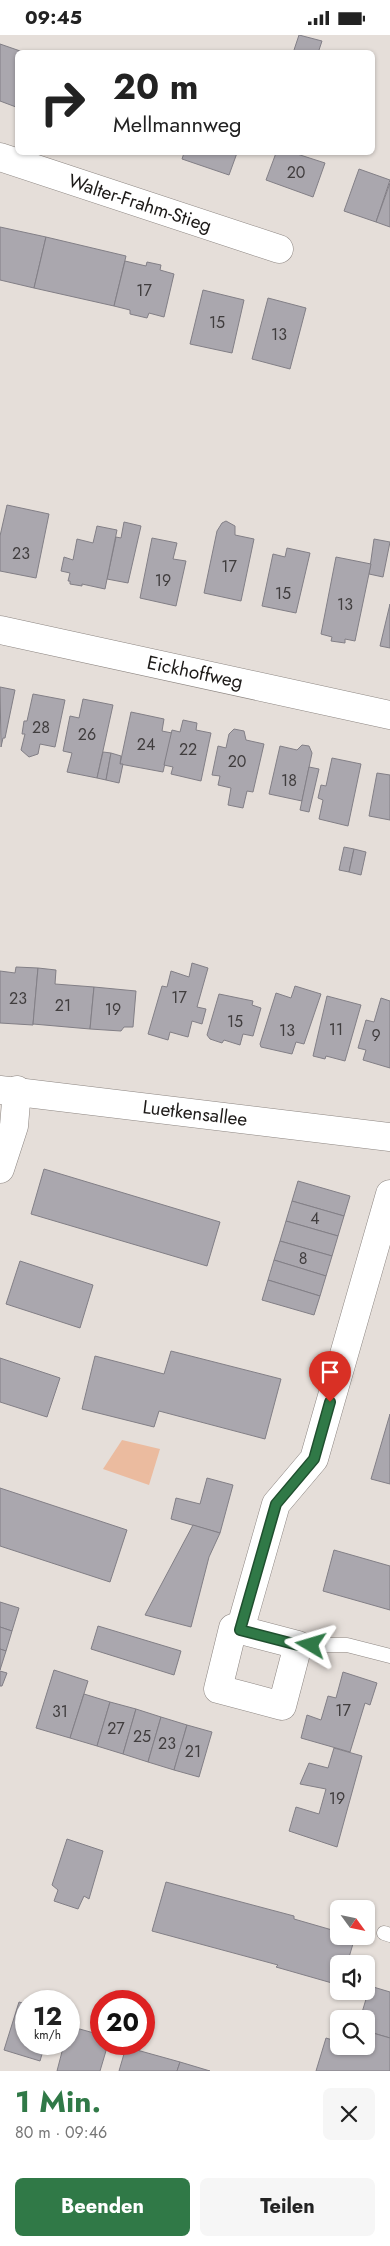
<!DOCTYPE html>
<html lang="de">
<head>
<meta charset="utf-8">
<style>
	:root { --surface:#fff; --page:#f6f6f6; --text:#222; --muted:#767676; --accent:#307947 }
	body { margin:0; font-family:Jost,sans-serif; background:var(--page); color:var(--text); height:100vh; display:flex; flex-direction:column; font-size:19px; white-space:nowrap }
	* { box-sizing:border-box; margin:0 }
	p { font-size:16px; color:var(--muted) }
	.icon { flex:none; width:28px; height:28px; fill:none; stroke:currentColor; stroke-width:2; stroke-linecap:round; stroke-linejoin:round }
	.map { position:relative; height:2036px; overflow:hidden }
	.panel { display:flex; flex-direction:column; background:var(--surface); flex:1 }
	.panel>* { flex:none }
	.banner { position:absolute; left:15px; top:15px; width:360px; height:105px; border-radius:8px; box-shadow:0 1px 4px #0004; background:#fff; color:var(--text); overflow:hidden }
	.needle { width:32px; rotate:123deg }
	.tools { position:absolute; left:330px; top:1865px; display:grid; gap:10px }
	.tools a { display:grid; place-items:center; width:45px; height:45px; border-radius:8px; background:var(--surface); box-shadow:0 1px 4px #0004; font-size:25px }
	.speed { position:absolute; left:15px; top:1955px; display:flex; gap:10px; font-size:25px; font-weight:700; text-align:center }
	.speed>* { display:grid; place-content:center; width:65px; height:65px; border-radius:50%; background:var(--surface); box-shadow:0 1px 4px #0004; line-height:1 }
	.speed small { font-size:12px; font-weight:400 }
	.speed .limit { border:8px solid #d22; background:#fff; color:#111 }
	.pin { position:absolute; display:grid; place-items:center; width:42px; height:42px; color:#fff; margin:-51px -21px; border-radius:50% 50% 50% 0; rotate:-45deg; box-shadow:0 0 5px #0007 }
	.pin .icon { rotate:45deg }
	.me { position:absolute; width:55px; margin:-28px; rotate:277deg; stroke-linejoin:round; filter:drop-shadow(0 0 4px #0008) }
	.turn { display:flex; align-items:center; gap:18px; height:105px; padding:0 15px; font-size:22px }
	.turn .icon { width:65px; height:65px; stroke-width:2.5 }
	.turn b { display:block; font-size:35px; line-height:42px }
	.round { display:grid; place-items:center; flex:none; width:52px; height:52px; border-radius:8px; background:var(--page) }
	.head { display:flex; align-items:center; justify-content:space-between; height:85px; padding:0 15px }
	h1 { font-size:30px; font-weight:700; line-height:38px; color:var(--accent) }
	.cta { display:flex; gap:10px; margin-top:auto; padding:10px 15px }
	.cta a { flex:1; height:58px; border-radius:8px; background:var(--accent); color:#fff; font-size:20px; font-weight:700; line-height:58px; text-align:center }
	.cta a+a { background:var(--page); color:var(--text) }
	.status { display:flex; justify-content:space-between; align-items:center; height:35px; padding:0 25px; background:var(--surface); direction:ltr }
	.status svg { height:14px; fill:currentColor }
	.map>svg:first-child { display:block }
	.green { fill:#ebbb9f }
	.building { fill:#aaa7ae; stroke:#827f86 }
	.lines { fill:none; stroke-linecap:round; stroke-linejoin:round }
	.lane-casing { stroke:#8d8682; stroke-width:15 }
	.street-casing { stroke:#8d8682; stroke-width:29 }
	.lane { stroke:#fff; stroke-width:14 }
	.street { stroke:#fff; stroke-width:28 }
	.route-casing { stroke:#1f4f2e; stroke-width:12 }
	.route { stroke:#307947; stroke-width:9 }
	.labels { text-anchor:middle; dominant-baseline:central; stroke-width:4; stroke-linejoin:round; paint-order:stroke }
	.number-label { font-size:16px; fill:#403d3e }
	.street-label { font-size:19px; fill:#1d1a18; stroke:#fff }
</style>
</head>
<body>
<div class="status"><b>09:45</b><svg viewBox="0 0 49 12"><path d="M0 12V9h3v3zM5 12V6h3v6zM10 12V3h3v9zM15 12V0h3v12zM26 1h20v11H26zM47 4h2v5h-2z"/></svg></div>
<div class="map">
<svg width="390" height="2036" viewBox="0 0 390 2036">
	<rect width="100%" height="100%" fill="#e5ded9"/>
	<!-- green -->
	<path class="green" d="M 122,1405 L 160,1414 L 149,1450 L 103,1434 Z"/>
	<!-- building -->
	<g class="building">
		<path d="M 299,0 L 322,6 L 318,18 L 293,18 Z"/>
		<path d="M 0,9 L 26,18 L 18,18 L 18,66 L 16,72 L 0,66 Z"/>
		<path d="M 184,118 L 237,118 L 229,140 L 182,124 Z"/>
		<path d="M 276,118 L 294,118 L 325,128 L 313,162 L 266,145 Z"/>
		<path d="M 359,134 L 390,145 L 376,187 L 344,176 Z"/>
		<path d="M 390,148 L 390,192 L 376,187 Z"/>
		<path d="M 0,192 L 46,202 L 34,253 L 0,245 Z"/>
		<path d="M 46,202 L 126,221 L 114,271 L 34,253 Z"/>
		<path d="M 125,226 L 146,231 L 147,227 L 161,230 L 160,235 L 174,239 L 164,282 L 149,278 L 147,283 L 130,279 L 130,275 L 114,271 Z"/>
		<path d="M 203,255 L 244,265 L 232,318 L 190,309 Z"/>
		<path d="M 268,263 L 306,273 L 290,334 L 252,324 Z"/>
		<path d="M 7,470 L 49,479 L 36,543 L 0,536 L 0,501 Z"/>
		<path d="M 226,486 L 235,491 L 235,500 L 254,504 L 241,566 L 204,558 L 217,496 L 222,488 Z"/>
		<path d="M 124,487 L 141,491 L 128,548 L 107,544 L 116,502 L 121,503 Z"/>
		<path d="M 97,491 L 117,495 L 105,554 L 82,549 L 82,551 L 70,549 L 70,546 L 68,546 L 70,538 L 61,536 L 64,522 L 73,525 L 77,504 L 93,508 Z"/>
		<path d="M 152,503 L 177,508 L 173,524 L 186,526 L 176,571 L 140,563 Z"/>
		<path d="M 374,504 L 390,507 L 383,542 L 369,539 Z"/>
		<path d="M 287,513 L 310,518 L 296,578 L 262,571 L 273,519 L 285,522 Z"/>
		<path d="M 336,522 L 371,529 L 355,606 L 345,604 L 345,608 L 331,606 L 332,602 L 321,599 Z"/>
		<path d="M 390,569 L 390,613 L 380,611 Z"/>
		<path d="M 0,652 L 15,655 L 5,703 L 3,703 L 1,712 Z"/>
		<path d="M 33,659 L 65,665 L 55,712 L 40,709 L 38,719 L 29,722 L 21,715 L 25,699 L 22,699 L 24,686 L 27,686 Z"/>
		<path d="M 83,664 L 113,670 L 97,743 L 67,737 L 72,718 L 63,716 L 70,681 L 79,683 Z"/>
		<path d="M 131,677 L 164,684 L 162,696 L 172,698 L 163,737 L 120,729 Z"/>
		<path d="M 183,685 L 197,688 L 196,695 L 211,698 L 201,746 L 171,739 L 173,732 L 164,730 L 172,695 L 180,697 Z"/>
		<path d="M 234,694 L 244,696 L 246,705 L 264,709 L 253,757 L 247,756 L 243,773 L 228,770 L 231,753 L 218,750 L 220,741 L 212,740 L 218,711 L 226,713 L 229,699 Z"/>
		<path d="M 302,710 L 309,711 L 312,718 L 302,766 L 269,759 L 280,711 L 297,715 Z"/>
		<path d="M 103,717 L 111,718 L 106,745 L 97,743 Z"/>
		<path d="M 111,718 L 121,721 L 120,729 L 123,729 L 119,748 L 106,745 Z"/>
		<path d="M 332,723 L 361,729 L 348,791 L 319,784 L 323,765 L 318,763 L 321,750 L 326,751 Z"/>
		<path d="M 309,732 L 319,734 L 309,777 L 300,775 Z"/>
		<path d="M 377,738 L 390,740 L 390,785 L 369,781 Z"/>
		<path d="M 344,812 L 354,814 L 349,837 L 339,835 Z"/>
		<path d="M 354,814 L 366,817 L 361,840 L 349,837 Z"/>
		<path d="M 192,928 L 208,933 L 197,972 L 206,974 L 202,989 L 192,986 L 188,1002 L 170,997 L 168,1005 L 148,999 L 162,951 L 167,952 L 171,936 L 189,942 Z"/>
		<path d="M 16,932 L 38,933 L 33,990 L 0,988 L 0,936 L 15,938 Z"/>
		<path d="M 38,933 L 56,935 L 55,949 L 94,952 L 90,994 L 33,989 Z"/>
		<path d="M 295,951 L 321,959 L 304,1009 L 296,1007 L 292,1019 L 261,1012 L 260,1009 L 276,958 L 291,963 Z"/>
		<path d="M 94,952 L 136,956 L 133,992 L 124,992 L 121,996 L 90,994 Z"/>
		<path d="M 219,959 L 253,966 L 252,970 L 261,973 L 253,1001 L 243,999 L 240,1010 L 224,1005 L 222,1008 L 210,1004 L 207,1000 Z"/>
		<path d="M 327,961 L 361,970 L 345,1026 L 326,1021 L 325,1024 L 313,1021 Z"/>
		<path d="M 381,963 L 390,966 L 390,1033 L 363,1025 L 366,1015 L 358,1013 L 366,985 L 374,987 Z"/>
		<path d="M 44,1134 L 220,1187 L 207,1231 L 31,1179 Z"/>
		<path d="M 298,1146 L 350,1161 L 344,1181 L 292,1166 Z"/>
		<path d="M 292,1166 L 344,1181 L 338,1201 L 286,1186 Z"/>
		<path d="M 286,1186 L 338,1201 L 332,1221 L 280,1206 Z"/>
		<path d="M 280,1206 L 332,1221 L 326,1241 L 274,1225 Z"/>
		<path d="M 274,1225 L 326,1241 L 320,1261 L 268,1245 Z"/>
		<path d="M 20,1226 L 93,1250 L 80,1293 L 6,1269 Z"/>
		<path d="M 268,1245 L 320,1261 L 314,1280 L 262,1265 Z"/>
		<path d="M 171,1316 L 281,1344 L 265,1404 L 159,1376 L 154,1392 L 82,1374 L 95,1321 L 164,1339 Z"/>
		<path d="M 0,1323 L 60,1343 L 47,1382 L 0,1367 Z"/>
		<path d="M 390,1379 L 390,1449 L 371,1444 Z"/>
		<path d="M 207,1443 L 233,1450 L 220,1498 L 171,1484 L 176,1463 L 200,1469 Z"/>
		<path d="M 0,1453 L 127,1495 L 110,1547 L 0,1511 Z"/>
		<path d="M 193,1490 L 220,1498 L 209,1522 L 191,1592 L 145,1580 Z"/>
		<path d="M 334,1515 L 390,1531 L 390,1575 L 323,1556 Z"/>
		<path d="M 0,1567 L 19,1573 L 12,1596 L 0,1592 Z"/>
		<path d="M 98,1591 L 181,1616 L 174,1640 L 91,1614 Z"/>
		<path d="M 0,1592 L 12,1596 L 6,1616 L 0,1614 Z"/>
		<path d="M 0,1614 L 6,1616 L 0,1635 Z"/>
		<path d="M 54,1635 L 88,1646 L 70,1703 L 36,1693 Z"/>
		<path d="M 0,1636 L 7,1638 L 2,1651 L 0,1651 Z"/>
		<path d="M 343,1637 L 377,1648 L 370,1670 L 365,1668 L 350,1717 L 301,1703 L 307,1680 L 321,1685 L 328,1661 L 336,1663 Z"/>
		<path d="M 84,1659 L 110,1667 L 97,1711 L 70,1703 Z"/>
		<path d="M 110,1667 L 136,1674 L 123,1719 L 97,1711 Z"/>
		<path d="M 136,1674 L 161,1682 L 148,1727 L 123,1719 Z"/>
		<path d="M 161,1682 L 187,1690 L 174,1735 L 148,1727 Z"/>
		<path d="M 187,1690 L 212,1697 L 199,1742 L 174,1735 Z"/>
		<path d="M 334,1713 L 362,1721 L 337,1812 L 289,1796 L 296,1772 L 319,1779 L 326,1754 L 300,1749 L 309,1728 L 328,1733 Z"/>
		<path d="M 67,1804 L 103,1816 L 89,1864 L 84,1861 L 78,1874 L 54,1866 L 58,1855 L 52,1850 Z"/>
		<path d="M 166,1847 L 294,1881 L 294,1884 L 339,1897 L 339,1901 L 355,1902 L 347,1929 L 339,1929 L 339,1950 L 276,1932 L 278,1930 L 152,1896 Z"/>
		<path d="M 370,1951 L 390,1957 L 390,2003 L 366,1996 L 366,1984 L 360,1984 Z"/>
		<path d="M 19,1967 L 26,1969 L 26,2009 L 45,2009 L 40,2026 L 4,2015 Z"/>
		<path d="M 69,1991 L 101,2000 L 101,2009 L 108,2009 L 100,2036 L 57,2036 L 64,2009 L 69,2009 Z"/>
		<path d="M 366,1996 L 390,2003 L 390,2036 L 316,2036 L 326,2003 L 339,2007 L 339,2011 L 360,2013 L 366,2011 Z"/>
		<path d="M 126,2012 L 180,2027 L 177,2036 L 119,2036 Z"/>
		<path d="M 180,2027 L 210,2036 L 177,2036 Z"/>
	</g>
	<g class="lines">
		<!-- lane casing -->
		<g class="lane-casing">
			<g id="lane">
				<path d="M 298,1610 L 347,1610 L 390,1621"/>
				<path d="M 384,1898 L 390,1900"/>
			</g>
		</g>
		<!-- street casing -->
		<g class="street-casing">
			<g id="street">
				<path d="M 0,122 L 279,214"/>
				<path d="M 0,595 L 390,680"/>
				<path d="M 0,1055 L 390,1102"/>
				<path d="M 0,1134 L 14,1091 L 17,1055"/>
				<path d="M 233,1593 L 298,1610 L 282,1671 L 218,1654 Z"/>
				<path d="M 240,1595 L 276,1469 L 314,1424 L 390,1159"/>
			</g>
		</g>
		<!-- lane -->
		<use href="#lane" class="lane"/>
		<!-- street -->
		<use href="#street" class="street"/>
	</g>
	<g class="lines">
		<!-- route casing -->
		<g class="route-casing">
			<path id="route" d="M 311,1610 L 298,1610 L 240,1595 L 276,1469 L 314,1424 L 330,1367"/>
		</g>
		<!-- route -->
		<use href="#route" class="route"/>
	</g>
	<g class="labels">
		<!-- number labels -->
		<g class="number-label">
			<text x="296" y="137">20</text>
			<text x="144" y="255">17</text>
			<text x="217" y="287">15</text>
			<text x="279" y="299">13</text>
			<text x="21" y="518">23</text>
			<text x="229" y="531">17</text>
			<text x="163" y="545">19</text>
			<text x="283" y="558">15</text>
			<text x="345" y="569">13</text>
			<text x="41" y="692">28</text>
			<text x="87" y="699">26</text>
			<text x="146" y="709">24</text>
			<text x="188" y="714">22</text>
			<text x="237" y="726">20</text>
			<text x="289" y="745">18</text>
			<text x="179" y="962">17</text>
			<text x="18" y="963">23</text>
			<text x="63" y="970">21</text>
			<text x="113" y="974">19</text>
			<text x="235" y="986">15</text>
			<text x="336" y="994">11</text>
			<text x="287" y="995">13</text>
			<text x="376" y="1000">9</text>
			<text x="315" y="1183">4</text>
			<text x="303" y="1223">8</text>
			<text x="343" y="1675">17</text>
			<text x="60" y="1676">31</text>
			<text x="116" y="1693">27</text>
			<text x="142" y="1701">25</text>
			<text x="167" y="1708">23</text>
			<text x="193" y="1716">21</text>
			<text x="337" y="1763">19</text>
		</g>
		<!-- street labels -->
		<g class="street-label">
			<text transform="translate(140 168) rotate(18)">Walter-Frahm-Stieg</text>
			<text transform="translate(195 637) rotate(12)">Eickhoffweg</text>
			<text transform="translate(195 1078) rotate(7)">Luetkensallee</text>
		</g>
	</g>
</svg>
<div class="tools">
<a><svg class="needle" viewBox="-14 -14 28 28"><path d="M0-13l5 13h-10z" fill="#e53935"/><path d="M0 13l5-13h-10z" fill="#767676"/></svg></a>
<a><svg class="icon" aria-label="sound" viewBox="0 0 24 24"><path d="M4 9h4l5-4v14l-5-4H4zM17 9q2 3 0 6"/></svg></a>
<a><svg class="icon" aria-label="search" viewBox="0 0 24 24"><circle cx="10" cy="10" r="6"/><path d="M15 15l6 6"/></svg></a>
</div>
<div class="speed"><div>12<small>km/h</small></div><div class="limit">20</div></div>
<div class="pin" style="left:330px;top:1367px;background:#d93025"><svg class="icon" aria-label="arrive" viewBox="0 0 24 24"><path d="M6 21V4h12l-3 4 3 4H6"/></svg></div>
<svg class="me" style="left:311px;top:1610px" viewBox="-20 -20 40 40"><path d="M0-17L14 15 0 8-14 15z" fill="#307947" stroke="#fff" stroke-width="4"/></svg>
<div class="banner">
<div class="turn"><svg class="icon" aria-label="right" viewBox="0 0 24 24"><path d="M7 20v-9h11M14 6l5 5-5 5"/></svg><div><b>20 m</b>Mellmannweg</div></div>
</div>
</div>
<section class="panel">
<div class="head"><div><h1>1 Min.</h1><p>80 m · 09:46</p></div><a class="round"><svg class="icon" aria-label="close" viewBox="0 0 24 24"><path d="M6 6l12 12M18 6L6 18"/></svg></a></div>
<div class="cta"><a>Beenden</a><a>Teilen</a></div>
</section>
</body>
</html>
